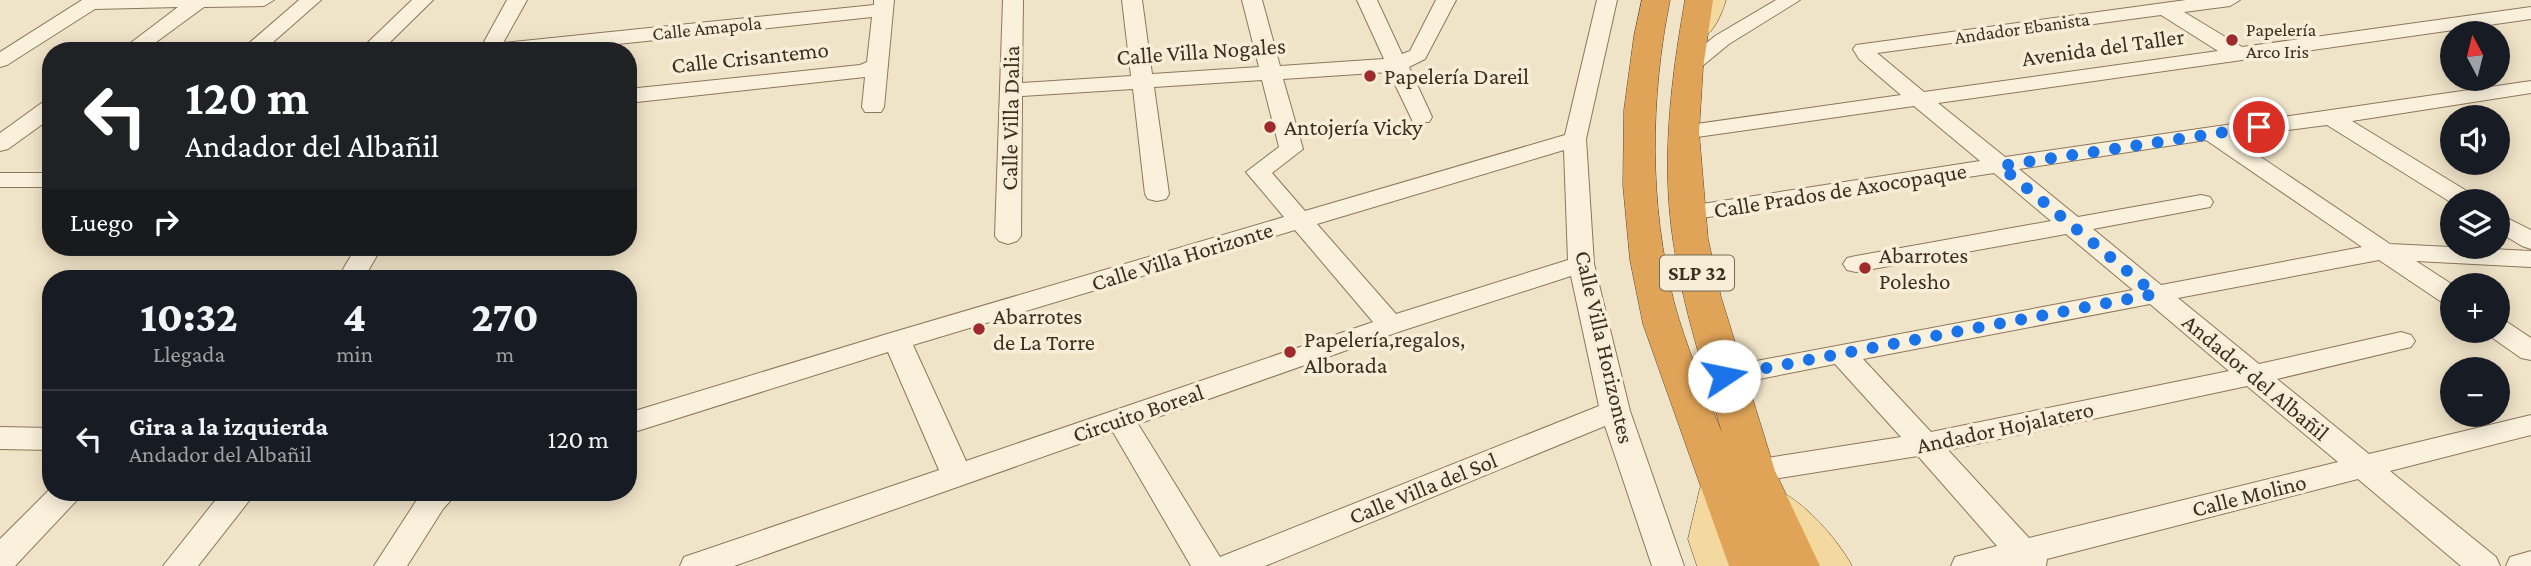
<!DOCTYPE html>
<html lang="es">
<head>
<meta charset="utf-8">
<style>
	:root { --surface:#171b24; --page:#242831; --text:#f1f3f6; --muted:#9ea1a6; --line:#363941 }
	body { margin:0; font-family:"Crimson Pro",serif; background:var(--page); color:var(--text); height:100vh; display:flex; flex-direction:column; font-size:26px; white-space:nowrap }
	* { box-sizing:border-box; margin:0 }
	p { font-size:23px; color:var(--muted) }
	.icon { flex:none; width:38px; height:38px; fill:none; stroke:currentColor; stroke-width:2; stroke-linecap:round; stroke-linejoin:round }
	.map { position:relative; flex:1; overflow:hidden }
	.panel { position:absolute; left:42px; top:270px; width:595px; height:231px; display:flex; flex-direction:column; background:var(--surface); border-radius:28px; box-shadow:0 4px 18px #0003 }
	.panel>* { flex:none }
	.guide { position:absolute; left:42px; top:42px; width:595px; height:214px; border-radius:28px; box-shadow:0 4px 18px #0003; background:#202124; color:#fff; overflow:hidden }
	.needle { width:46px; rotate:353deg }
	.buttons { position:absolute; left:2440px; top:21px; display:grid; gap:14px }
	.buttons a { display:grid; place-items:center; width:70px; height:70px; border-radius:50%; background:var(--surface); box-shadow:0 4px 18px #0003; font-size:35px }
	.pin { position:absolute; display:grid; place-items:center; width:60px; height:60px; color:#fff; margin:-30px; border:4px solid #fff; border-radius:50%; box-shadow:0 2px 7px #0007 }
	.me { position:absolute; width:77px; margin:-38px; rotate:79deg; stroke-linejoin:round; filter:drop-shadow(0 0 5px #0008) }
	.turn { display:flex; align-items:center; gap:24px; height:147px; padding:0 28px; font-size:32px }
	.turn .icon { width:91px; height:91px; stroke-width:2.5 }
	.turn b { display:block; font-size:49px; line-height:60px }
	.then { display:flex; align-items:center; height:66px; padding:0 28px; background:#0003; gap:14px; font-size:26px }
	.eta { display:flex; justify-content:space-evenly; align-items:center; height:119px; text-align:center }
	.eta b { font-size:42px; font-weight:800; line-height:49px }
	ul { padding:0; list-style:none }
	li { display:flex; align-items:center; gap:21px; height:98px; padding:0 28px; border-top:2px solid var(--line) }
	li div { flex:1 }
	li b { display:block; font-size:26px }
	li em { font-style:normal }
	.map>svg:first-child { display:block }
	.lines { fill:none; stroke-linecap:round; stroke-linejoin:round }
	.minor-casing { stroke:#8d765c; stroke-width:2 }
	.major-casing { stroke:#5b4430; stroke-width:1 }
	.highway-casing { stroke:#5b4430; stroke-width:1 }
	.minor { fill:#faf1dc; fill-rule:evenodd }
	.major { fill:#f3d9a0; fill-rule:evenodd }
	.highway { fill:#e0a458; fill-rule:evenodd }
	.route { stroke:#1a73e8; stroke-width:12; stroke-dasharray:0 21.6 }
	.poi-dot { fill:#9e2a2b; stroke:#f7eed8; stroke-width:2.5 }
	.labels { text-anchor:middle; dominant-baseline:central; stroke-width:7; stroke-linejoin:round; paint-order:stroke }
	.far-street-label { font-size:19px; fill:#3d2e20; stroke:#f7eed8 }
	.far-poi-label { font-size:19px; fill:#3d2e20; stroke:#f7eed8; text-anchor:start }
	.shield { fill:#f7eed8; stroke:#756857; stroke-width:2 }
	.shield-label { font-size:21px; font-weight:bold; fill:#3d2e20 }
	.street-label { font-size:23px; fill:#3d2e20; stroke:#f7eed8 }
	.poi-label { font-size:23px; fill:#3d2e20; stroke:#f7eed8; text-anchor:start }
</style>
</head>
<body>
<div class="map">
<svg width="2531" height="566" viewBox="0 0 2531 566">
	<rect width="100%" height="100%" fill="#f0e4c8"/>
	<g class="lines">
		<!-- minor casing -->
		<g class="minor-casing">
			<g id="minor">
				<path d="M 82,0 L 274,0 L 264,6 L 204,7 L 144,51 L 120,51 L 178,7 L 95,9 L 7,65 L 0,67 L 0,52 Z"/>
				<path d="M 299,0 L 321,0 L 263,51 L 240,51 Z"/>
				<path d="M 412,0 L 433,0 L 381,51 L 359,51 Z"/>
				<path d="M 507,0 L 527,0 L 503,43 L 874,5 L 874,0 L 894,0 L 884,107 L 881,112 L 865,112 L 862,107 L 865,77 L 628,103 L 628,89 L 860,65 L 867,62 L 872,17 L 552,51 L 479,51 Z"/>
				<path d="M 1003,0 L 1023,0 L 1022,83 L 1131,76 L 1122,0 L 1142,0 L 1152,74 L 1259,67 L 1242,0 L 1262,0 L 1280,66 L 1384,59 L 1357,0 L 1377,0 L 1402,54 L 1410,51 L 1436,0 L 1456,0 L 1425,59 L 1409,67 L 1432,117 L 1429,122 L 1413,122 L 1389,72 L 1283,79 L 1303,149 L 1272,173 L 1305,211 L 1565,135 L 1597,0 L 1617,0 L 1586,139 L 1594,264 L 1630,411 L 1684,566 L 1652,566 L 1605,426 L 1265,566 L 1191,566 L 1113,432 L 734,566 L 680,566 L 684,557 L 939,470 L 888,352 L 628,434 L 628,413 L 887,334 L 1284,217 L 1246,172 L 1279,147 L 1262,80 L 1154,87 L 1169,194 L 1166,199 L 1157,201 L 1148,199 L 1145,194 L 1133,89 L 1022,96 L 1021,236 L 1017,241 L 1008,244 L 999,241 L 995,236 ZM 1564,150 L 1568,260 L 1396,314 L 1317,224 ZM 1295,230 L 1373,322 L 966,461 L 913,345 ZM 1571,276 L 1599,406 L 1220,557 L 1138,424 L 1401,331 Z"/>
				<path d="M 1776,0 L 1800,0 L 1729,44 L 1695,72 L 1681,72 L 1677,68 L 1681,64 L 1715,36 Z"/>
				<path d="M 2186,0 L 2240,0 L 2230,6 L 2184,12 L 2242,47 L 2531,7 L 2531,19 L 1938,103 L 2005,157 L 2531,81 L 2531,93 L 2352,121 L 2475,196 L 2478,201 L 2452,203 L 2327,125 L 2231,137 L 2390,244 L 2531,251 L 2531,267 L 2416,261 L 2453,285 L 2452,305 L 2443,303 L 2379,260 L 2178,298 L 2259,364 L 2401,332 L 2411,335 L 2415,341 L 2411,347 L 2277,379 L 2369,454 L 2531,415 L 2531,435 L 2390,471 L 2496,557 L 2500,566 L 2461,566 L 2358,479 L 2047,559 L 2046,566 L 1951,566 L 1955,557 L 1997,546 L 1918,456 L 1754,482 L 1743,479 L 1739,471 L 1743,463 L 1754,460 L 1901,437 L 1835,364 L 1724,386 L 1714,383 L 1710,376 L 1714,369 L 2133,290 L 2066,234 L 1856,272 L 1847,270 L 1843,264 L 1847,258 L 1856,256 L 2051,221 L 1994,173 L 1689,220 L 1680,218 L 1677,213 L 1680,208 L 1689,206 L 1980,161 L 1914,106 L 1683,139 L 1675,137 L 1672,132 L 1675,127 L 1901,95 L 1859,59 L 1853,49 L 1856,45 ZM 2161,15 L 2218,51 L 1924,92 L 1877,53 ZM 2206,140 L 2362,247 L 2161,285 L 2093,229 L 2210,207 L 2213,202 L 2210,197 L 2201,195 L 2078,217 L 2019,169 ZM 2150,304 L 2229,371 L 1931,432 L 1863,359 ZM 2247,386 L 2338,462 L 2029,538 L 1948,450 Z"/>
				<path d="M 51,100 L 51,118 L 8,149 L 0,151 L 0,133 L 43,102 Z"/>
				<rect x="0" y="173" width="51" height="14"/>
				<path d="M 2497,213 L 2531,230 L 2531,249 L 2522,246 L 2497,231 Z"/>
				<path d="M 356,247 L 382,247 L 364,278 L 338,278 Z"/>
				<path d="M 2497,319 L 2507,322 L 2531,338 L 2531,360 L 2521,358 L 2487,334 L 2485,331 L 2497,331 Z"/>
				<path d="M 0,427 L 51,428 L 51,450 L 0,449 Z"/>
				<path d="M 51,488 L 51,492 L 82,492 L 77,500 L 15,566 L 0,566 L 0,539 Z"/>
				<path d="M 222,492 L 256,492 L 198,566 L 163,566 Z"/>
				<path d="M 422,492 L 458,492 L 443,509 L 407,566 L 374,566 Z"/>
				<path d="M 2531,551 L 2531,566 L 2506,566 L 2510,557 Z"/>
			</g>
		</g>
		<!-- major casing -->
		<g class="major-casing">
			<g id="major">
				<path d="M 1702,0 L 1726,0 C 1720,19 1709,46 1685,40 L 1682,35 L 1697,15 Z"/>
				<path d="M 1719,474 L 1732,478 L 1738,488 L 1726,539 L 1737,566 L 1697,566 L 1688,539 L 1700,488 L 1706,478 Z"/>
				<path d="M 1774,489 C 1802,498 1838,540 1852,566 L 1811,566 L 1761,513 L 1755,503 L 1761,493 Z"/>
			</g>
		</g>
		<!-- highway casing -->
		<g class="highway-casing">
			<path id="highway" d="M 1642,0 L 1670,0 C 1650,99 1649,204 1674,302 C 1686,347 1705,390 1722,433 C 1704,370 1682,306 1673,240 C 1661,160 1671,80 1685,0 L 1713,0 L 1703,68 L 1699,132 L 1708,239 L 1721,297 L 1775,471 L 1820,566 L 1729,566 L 1643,324 L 1630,260 L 1623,185 L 1624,110 L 1634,36 Z"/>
		</g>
		<!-- minor -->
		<use href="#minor" class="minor"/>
		<!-- major -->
		<use href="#major" class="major"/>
		<!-- highway -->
		<use href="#highway" class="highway"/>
	</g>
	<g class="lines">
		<!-- route -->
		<path class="route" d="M 1724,376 L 2155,294 L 2000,166 L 2259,127"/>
	</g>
	<!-- markers -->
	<g class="poi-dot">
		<circle cx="2232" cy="40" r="7"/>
		<circle cx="1370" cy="76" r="7"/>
		<circle cx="1270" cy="127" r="7"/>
		<circle cx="1865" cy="268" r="7"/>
		<circle cx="979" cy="329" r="7"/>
		<circle cx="1290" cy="352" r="7"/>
	</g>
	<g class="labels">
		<!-- far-street labels -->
		<g class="far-street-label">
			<text transform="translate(707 28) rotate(-6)">Calle Amapola</text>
			<text transform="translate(2022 28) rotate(-8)">Andador Ebanista</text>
		</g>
		<!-- far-poi labels -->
		<g class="far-poi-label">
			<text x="2246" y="29">Papelería<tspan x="2246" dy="22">Arco Iris</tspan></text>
		</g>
		<!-- shield labels -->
		<rect class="shield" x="1660" y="255.5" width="74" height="35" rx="5"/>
		<g class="shield-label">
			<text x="1697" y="273">SLP 32</text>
		</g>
		<!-- street labels -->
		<g class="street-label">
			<text transform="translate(2103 47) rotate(-8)">Avenida del Taller</text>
			<text transform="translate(1201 51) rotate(-4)">Calle Villa Nogales</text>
			<text transform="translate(750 57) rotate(-6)">Calle Crisantemo</text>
			<text transform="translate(1010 118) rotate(-89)">Calle Villa Dalia</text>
			<text transform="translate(1840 190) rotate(-9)">Calle Prados de Axocopaque</text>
			<text transform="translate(1182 256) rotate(-17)">Calle Villa Horizonte</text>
			<text transform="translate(1605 347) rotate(77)">Calle Villa Horizontes</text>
			<text transform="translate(2256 377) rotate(40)">Andador del Albañil</text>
			<text transform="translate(1138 413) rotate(-19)">Circuito Boreal</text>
			<text transform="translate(2005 427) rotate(-12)">Andador Hojalatero</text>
			<text transform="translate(1423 488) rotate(-22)">Calle Villa del Sol</text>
			<text transform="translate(2249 495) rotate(-14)">Calle Molino</text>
		</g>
		<!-- poi labels -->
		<g class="poi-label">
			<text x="1384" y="76">Papelería Dareil</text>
			<text x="1284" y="127">Antojería Vicky</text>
			<text x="1879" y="255">Abarrotes<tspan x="1879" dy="26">Polesho</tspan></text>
			<text x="993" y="316">Abarrotes<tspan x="993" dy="26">de La Torre</tspan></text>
			<text x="1304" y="339">Papelería,regalos,<tspan x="1304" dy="26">Alborada</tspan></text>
		</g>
	</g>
</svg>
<div class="buttons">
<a><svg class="needle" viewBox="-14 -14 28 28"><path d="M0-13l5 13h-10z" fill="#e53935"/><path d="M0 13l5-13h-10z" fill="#9ea1a6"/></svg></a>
<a><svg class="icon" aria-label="sound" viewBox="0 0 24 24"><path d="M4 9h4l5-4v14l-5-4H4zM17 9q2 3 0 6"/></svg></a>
<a><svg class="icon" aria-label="layers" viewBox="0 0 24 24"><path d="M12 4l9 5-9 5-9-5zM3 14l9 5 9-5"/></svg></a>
<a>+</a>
<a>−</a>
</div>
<div class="pin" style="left:2259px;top:127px;background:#d93025"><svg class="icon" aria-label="arrive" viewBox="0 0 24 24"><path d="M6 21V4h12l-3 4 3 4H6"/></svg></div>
<svg class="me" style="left:1724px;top:376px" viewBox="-20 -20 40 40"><circle r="19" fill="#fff"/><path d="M0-13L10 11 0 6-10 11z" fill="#1a73e8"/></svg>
<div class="guide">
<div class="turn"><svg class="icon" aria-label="left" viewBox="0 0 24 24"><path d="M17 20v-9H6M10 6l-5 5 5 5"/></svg><div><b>120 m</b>Andador del Albañil</div></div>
<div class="then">Luego<svg class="icon" aria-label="right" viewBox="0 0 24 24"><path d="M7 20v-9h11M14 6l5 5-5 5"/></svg></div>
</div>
<section class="panel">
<div class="eta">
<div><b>10:32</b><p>Llegada</p></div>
<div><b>4</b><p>min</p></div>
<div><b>270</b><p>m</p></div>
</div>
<ul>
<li><svg class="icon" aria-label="left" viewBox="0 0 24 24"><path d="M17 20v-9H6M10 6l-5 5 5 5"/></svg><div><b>Gira a la izquierda</b><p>Andador del Albañil</p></div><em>120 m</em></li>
</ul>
</section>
</div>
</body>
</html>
